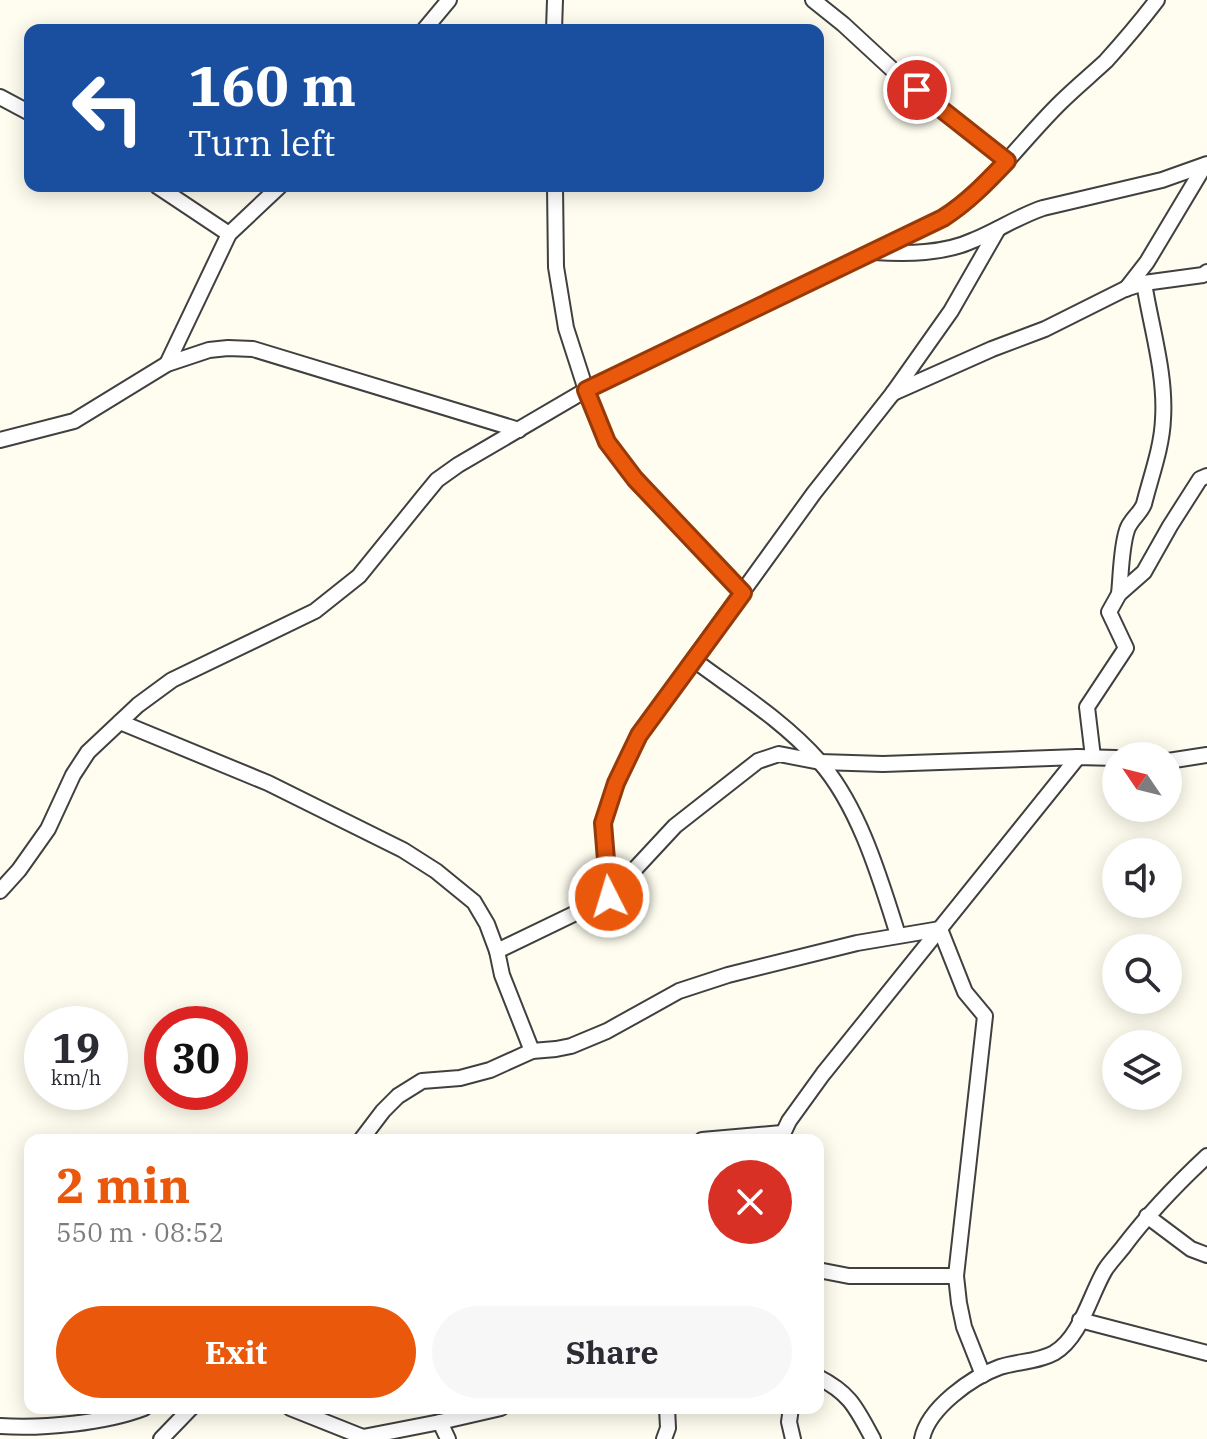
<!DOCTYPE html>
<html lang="en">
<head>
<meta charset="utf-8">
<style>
	:root { --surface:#fff; --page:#f7f7f7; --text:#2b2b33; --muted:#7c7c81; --accent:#ea580c }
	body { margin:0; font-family:"IBM Plex Serif",serif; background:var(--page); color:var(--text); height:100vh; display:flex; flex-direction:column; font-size:30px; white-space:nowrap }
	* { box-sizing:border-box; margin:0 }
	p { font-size:26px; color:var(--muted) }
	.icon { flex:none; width:44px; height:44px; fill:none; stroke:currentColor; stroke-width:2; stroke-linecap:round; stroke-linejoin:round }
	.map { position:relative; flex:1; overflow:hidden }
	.side { position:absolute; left:24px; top:1134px; width:800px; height:280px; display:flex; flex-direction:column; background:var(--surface); border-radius:16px; box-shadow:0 4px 20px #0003 }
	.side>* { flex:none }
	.guide { position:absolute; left:24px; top:24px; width:800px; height:168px; border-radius:16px; box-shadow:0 4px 20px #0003; background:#1a4fa0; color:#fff; overflow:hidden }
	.needle { width:52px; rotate:305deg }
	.controls { position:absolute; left:1102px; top:742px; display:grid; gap:16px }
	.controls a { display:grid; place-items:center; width:80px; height:80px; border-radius:50%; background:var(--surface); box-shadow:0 4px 20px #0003; font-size:40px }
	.speed { position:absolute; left:24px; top:1006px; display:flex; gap:16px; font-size:40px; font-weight:700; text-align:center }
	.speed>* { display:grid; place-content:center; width:104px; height:104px; border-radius:50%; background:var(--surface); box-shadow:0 4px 20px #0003; line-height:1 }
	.speed small { font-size:20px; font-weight:400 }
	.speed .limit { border:12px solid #d22; background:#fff; color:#111 }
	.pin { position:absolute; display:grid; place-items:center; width:68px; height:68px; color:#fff; margin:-34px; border:4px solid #fff; border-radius:50%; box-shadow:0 2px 8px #0007 }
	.me { position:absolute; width:88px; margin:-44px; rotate:355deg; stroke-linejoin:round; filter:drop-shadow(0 0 6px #0008) }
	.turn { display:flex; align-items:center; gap:28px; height:168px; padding:0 32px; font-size:36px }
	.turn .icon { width:104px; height:104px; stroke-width:2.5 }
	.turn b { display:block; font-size:56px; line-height:68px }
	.round { display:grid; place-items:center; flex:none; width:84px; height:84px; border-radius:42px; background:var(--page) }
	.summary { display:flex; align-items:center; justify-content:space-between; height:136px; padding:0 32px }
	h1 { font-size:48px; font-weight:700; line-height:60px; color:var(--accent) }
	.primary-button { display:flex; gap:16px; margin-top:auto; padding:16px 32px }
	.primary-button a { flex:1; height:92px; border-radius:48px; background:var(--accent); color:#fff; font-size:32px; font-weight:700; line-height:92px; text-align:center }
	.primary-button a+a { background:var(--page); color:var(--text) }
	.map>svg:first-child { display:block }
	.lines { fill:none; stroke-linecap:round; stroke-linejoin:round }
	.street-casing { stroke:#404040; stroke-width:18 }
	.street { stroke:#fff; stroke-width:14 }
	.route-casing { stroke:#983908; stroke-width:20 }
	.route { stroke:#ea580c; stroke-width:14 }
</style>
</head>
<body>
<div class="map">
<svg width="1207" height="1439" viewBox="0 0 1207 1439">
	<rect width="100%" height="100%" fill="#fefdef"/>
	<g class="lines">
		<!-- street casing -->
		<g class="street-casing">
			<g id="street">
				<path d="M 813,0 L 843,24 L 895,72 L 1007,161"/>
				<path d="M 424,30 L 449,0"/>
				<path d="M 554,30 L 555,0"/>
				<path d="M 0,97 L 30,113"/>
				<path d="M 157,186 L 229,234"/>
				<path d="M 555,186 L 556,267 L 566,328 L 586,390 L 607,442 L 635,479 L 743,593"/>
				<path d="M 874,252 C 907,254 944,254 974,240 C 998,230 1019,216 1043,208 L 1162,180 L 1207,164"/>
				<path d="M 1126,289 L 1147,262 L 1205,165"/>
				<path d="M 167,364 L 229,234 L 280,186"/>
				<path d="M 893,393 L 992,349 L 1045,329 L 1125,289 L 1144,283 L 1203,275 L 1207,272"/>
				<path d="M 0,440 L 74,421 L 167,364 L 209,350 L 228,348 L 253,349 L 519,430"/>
				<path d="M 1119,594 C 1121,575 1121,548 1127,530 C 1130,520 1140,514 1144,504 C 1151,476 1162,447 1163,419 C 1166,374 1151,327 1144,283"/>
				<path d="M 694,660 C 737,692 784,721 819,761 C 859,806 880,878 898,935"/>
				<path d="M 120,722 L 268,783 L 403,850 L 436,871 L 474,902 L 487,924 L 497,951 L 502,975 L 532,1051"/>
				<path d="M 1093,757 L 1087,707 L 1126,648 L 1109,612 L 1119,594 L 1144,572 L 1170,526 L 1200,479 L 1207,476"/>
				<path d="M 1168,761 L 1207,755"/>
				<path d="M 0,891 L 19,870 L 48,829 L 73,775 L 88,752 L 138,705 L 172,680 L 315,611 L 359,576 L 423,497 L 437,480 L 458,465 L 586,390 L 943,218 C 990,188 1021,141 1061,102 C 1075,88 1091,75 1106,61 C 1124,41 1141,21 1157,0"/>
				<path d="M 609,897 L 603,823 L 616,783 L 639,735 L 814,493 L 893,393 L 951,311 L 998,229"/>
				<path d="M 497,951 L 609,897 L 675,826 L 758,761 L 779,754 L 820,762 L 883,764 L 1078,757 L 1116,758"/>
				<path d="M 361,1140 L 383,1111 L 398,1096 L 422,1081 L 460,1078 L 490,1070 L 532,1051 L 556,1049 L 571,1046 L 607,1031 L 679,991 L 728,975 L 857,943 L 940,929 L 965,992 L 985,1016 L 956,1276 L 959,1303 L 964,1327 L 983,1375"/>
				<path d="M 702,1140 L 782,1133"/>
				<path d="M 780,1140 L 789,1121 L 823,1074 L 1078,757"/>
				<path d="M 1147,1216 L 1191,1249 L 1207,1255"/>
				<path d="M 818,1270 L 849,1276 L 956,1276"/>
				<path d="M 1080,1320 L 1207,1353"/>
				<path d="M 818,1377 C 851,1394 856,1408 873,1439"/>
				<path d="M 290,1408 L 363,1437 L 440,1422 L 448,1439"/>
				<path d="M 791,1408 L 789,1422 L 793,1439"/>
				<path d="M 440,1422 L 501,1408"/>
				<path d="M 0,1426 C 42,1429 105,1423 144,1408"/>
				<path d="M 161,1439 L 191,1408"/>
				<path d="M 664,1439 L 668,1428 L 667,1408"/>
				<path d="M 922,1439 C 928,1408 972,1377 1000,1367 C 1018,1361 1038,1362 1054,1353 C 1081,1337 1090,1295 1105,1270 C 1110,1262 1118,1254 1124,1246 C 1149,1213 1177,1184 1207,1156"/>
			</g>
		</g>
		<!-- street -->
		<use href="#street" class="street"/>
	</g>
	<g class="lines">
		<!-- route casing -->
		<g class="route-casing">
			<path id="route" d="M 609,897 L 603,823 L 616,783 L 639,735 L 743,593 L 635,479 L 607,442 L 586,390 L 943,218 C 968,202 987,182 1007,161 L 917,90"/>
		</g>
		<!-- route -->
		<use href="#route" class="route"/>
	</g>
</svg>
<div class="controls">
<a><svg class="needle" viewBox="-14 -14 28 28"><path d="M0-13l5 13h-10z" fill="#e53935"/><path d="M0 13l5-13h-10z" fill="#7c7c81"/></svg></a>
<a><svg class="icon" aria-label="sound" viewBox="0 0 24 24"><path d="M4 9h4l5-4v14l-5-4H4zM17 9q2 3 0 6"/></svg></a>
<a><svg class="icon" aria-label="search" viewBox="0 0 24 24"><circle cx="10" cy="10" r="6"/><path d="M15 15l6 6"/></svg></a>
<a><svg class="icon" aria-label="layers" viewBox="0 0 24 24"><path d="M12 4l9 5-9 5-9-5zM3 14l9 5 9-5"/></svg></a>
</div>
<div class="speed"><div>19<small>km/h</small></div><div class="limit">30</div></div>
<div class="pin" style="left:917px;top:90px;background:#d93025"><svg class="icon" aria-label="arrive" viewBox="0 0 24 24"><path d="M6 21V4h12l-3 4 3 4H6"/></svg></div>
<svg class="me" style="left:609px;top:897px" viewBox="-20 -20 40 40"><circle r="17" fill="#ea580c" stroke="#fff" stroke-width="3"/><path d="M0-11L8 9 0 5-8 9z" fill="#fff"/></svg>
<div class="guide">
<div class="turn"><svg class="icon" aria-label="left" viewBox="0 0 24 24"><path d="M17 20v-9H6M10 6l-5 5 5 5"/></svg><div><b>160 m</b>Turn left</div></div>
</div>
<section class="side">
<div class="summary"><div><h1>2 min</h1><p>550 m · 08:52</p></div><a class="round" style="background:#d93025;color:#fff"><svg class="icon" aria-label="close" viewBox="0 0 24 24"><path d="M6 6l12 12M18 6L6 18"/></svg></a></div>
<div class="primary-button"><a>Exit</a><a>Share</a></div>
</section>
</div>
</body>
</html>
